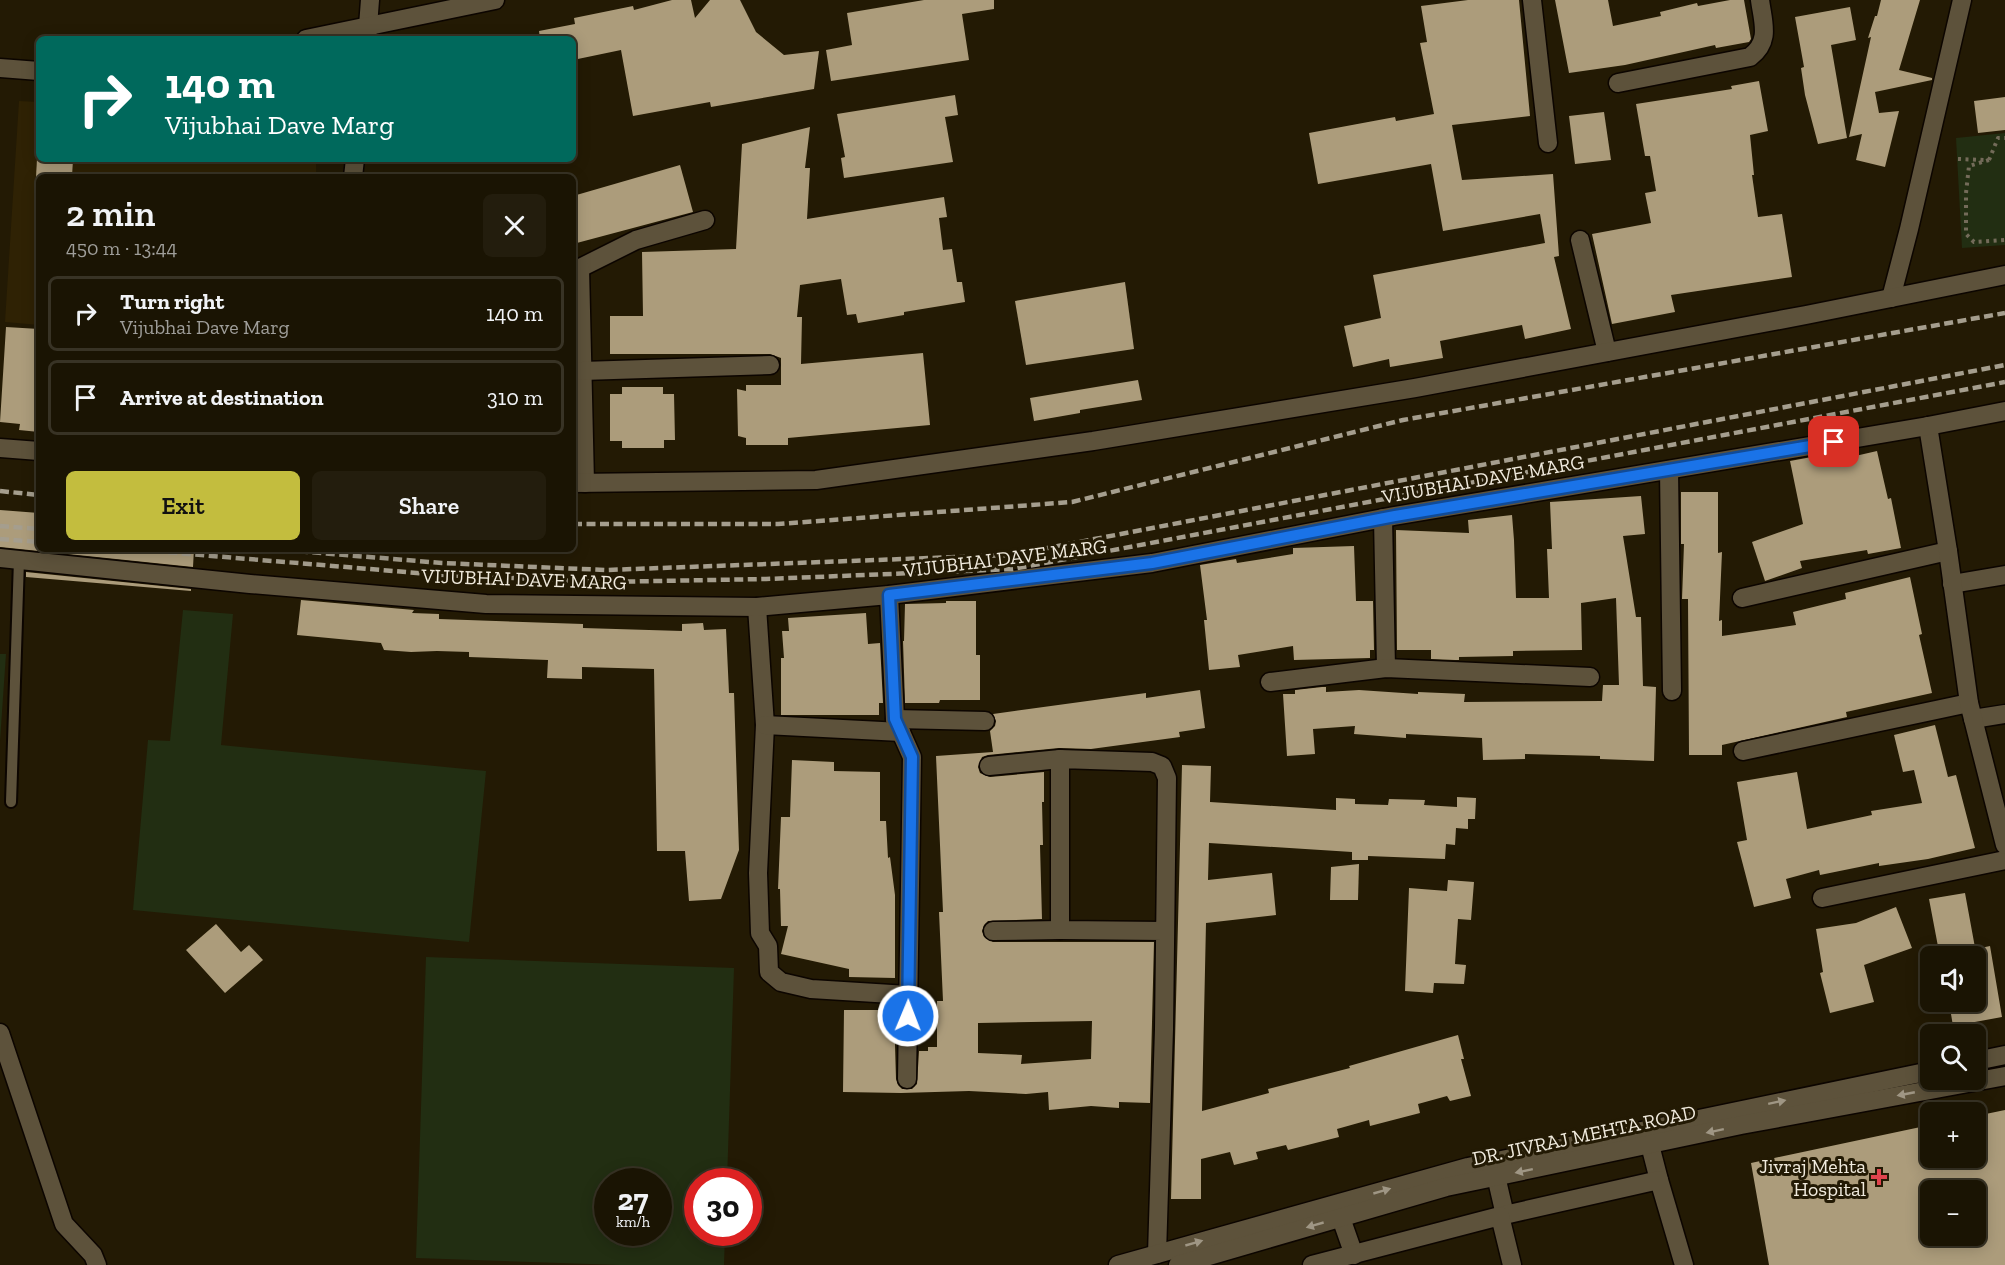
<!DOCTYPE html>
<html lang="en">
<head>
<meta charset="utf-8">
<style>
	:root { --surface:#1a1403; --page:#231d0d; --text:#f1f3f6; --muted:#9f9e9a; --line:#383325; --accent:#c3bd3e }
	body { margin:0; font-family:"Zilla Slab",serif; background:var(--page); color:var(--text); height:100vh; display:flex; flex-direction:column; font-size:22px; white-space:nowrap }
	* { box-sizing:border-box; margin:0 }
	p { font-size:20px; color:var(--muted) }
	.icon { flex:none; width:33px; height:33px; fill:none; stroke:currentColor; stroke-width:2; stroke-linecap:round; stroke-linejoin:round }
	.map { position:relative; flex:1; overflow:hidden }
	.drawer { position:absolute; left:36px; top:174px; width:540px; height:378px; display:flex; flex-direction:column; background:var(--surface); border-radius:9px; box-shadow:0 3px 15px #0003,0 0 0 2px var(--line) }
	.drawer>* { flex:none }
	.banner { position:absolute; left:36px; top:36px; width:540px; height:126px; border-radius:9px; box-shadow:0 3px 15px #0003,0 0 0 2px var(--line); background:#00695c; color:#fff; overflow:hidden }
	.fabs { position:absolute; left:1920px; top:946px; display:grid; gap:12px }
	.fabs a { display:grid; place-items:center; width:66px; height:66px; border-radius:9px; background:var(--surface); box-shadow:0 3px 15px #0003,0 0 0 2px var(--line); font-size:30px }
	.speed { position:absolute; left:594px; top:1168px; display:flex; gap:12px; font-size:30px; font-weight:700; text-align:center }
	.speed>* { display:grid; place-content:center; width:78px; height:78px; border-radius:50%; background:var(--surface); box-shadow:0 3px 15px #0003,0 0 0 2px var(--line); line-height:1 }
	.speed small { font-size:15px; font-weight:400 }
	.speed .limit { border:9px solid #d22; background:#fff; color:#111 }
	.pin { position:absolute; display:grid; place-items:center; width:51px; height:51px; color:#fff; margin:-26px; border-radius:12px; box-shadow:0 3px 9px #0006 }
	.me { position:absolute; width:66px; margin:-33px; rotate:1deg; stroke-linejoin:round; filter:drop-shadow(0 0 4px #0008) }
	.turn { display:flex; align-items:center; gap:21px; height:126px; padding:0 30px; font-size:27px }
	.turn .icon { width:78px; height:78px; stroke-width:2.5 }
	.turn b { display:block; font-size:42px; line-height:51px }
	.round { display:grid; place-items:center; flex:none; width:63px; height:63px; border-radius:9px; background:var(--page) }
	.overview { display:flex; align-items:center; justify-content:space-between; height:102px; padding:0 30px }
	h1 { font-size:36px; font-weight:600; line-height:45px }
	.action { display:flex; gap:12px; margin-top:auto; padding:12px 30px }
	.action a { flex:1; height:69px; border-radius:9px; background:var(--accent); color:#111; font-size:24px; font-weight:600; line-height:69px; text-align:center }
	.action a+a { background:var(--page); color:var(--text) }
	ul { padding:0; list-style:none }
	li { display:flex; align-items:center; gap:18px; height:75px; margin:0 12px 9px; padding:0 18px; border:3px solid var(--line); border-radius:9px }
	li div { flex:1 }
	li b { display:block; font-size:22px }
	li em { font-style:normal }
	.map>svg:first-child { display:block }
	.built { fill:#2f2204 }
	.green { fill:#222e12; fill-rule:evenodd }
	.building { fill:#ac9c7b; fill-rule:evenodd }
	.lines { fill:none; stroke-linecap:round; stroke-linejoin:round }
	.service-casing { stroke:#0c0500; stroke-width:14 }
	.minor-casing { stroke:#0c0500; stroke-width:21 }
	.tertiary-casing { stroke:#0c0500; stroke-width:21 }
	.secondary-casing { stroke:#0c0500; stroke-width:21 }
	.path { stroke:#736b59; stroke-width:4; stroke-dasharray:3 4.5; stroke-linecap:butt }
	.service { stroke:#5d523b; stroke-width:10 }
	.minor { stroke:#5d523b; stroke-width:18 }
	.tertiary { stroke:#5d523b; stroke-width:18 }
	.secondary { stroke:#5d523b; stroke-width:18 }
	.rail { stroke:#a59e8e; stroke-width:4.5; stroke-dasharray:9 4.5; stroke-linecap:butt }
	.oneway { fill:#9f9684 }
	.route-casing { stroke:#114b97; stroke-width:15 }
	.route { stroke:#1a73e8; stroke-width:10 }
	.health-dot { fill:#e0444e; stroke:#231a04; stroke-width:2 }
	.labels { text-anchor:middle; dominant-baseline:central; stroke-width:6; stroke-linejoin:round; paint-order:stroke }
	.street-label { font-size:20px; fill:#f0eadd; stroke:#231a04 }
	.poi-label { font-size:20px; fill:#f0eadd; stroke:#231a04; text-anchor:end }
</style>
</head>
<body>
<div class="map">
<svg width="2005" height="1265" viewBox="0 0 2005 1265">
	<rect width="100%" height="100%" fill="#231a04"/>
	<!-- built -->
	<path class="built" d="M 19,101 L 39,102 L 39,159 L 316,159 L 316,177 L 39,177 L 39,325 L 5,322 Z"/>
	<!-- green -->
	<g class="green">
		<path d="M 2005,133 L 2005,245 L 1962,248 L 1956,138 Z"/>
		<path d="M 183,610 L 233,614 L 221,745 L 486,771 L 469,942 L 133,910 L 148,740 L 170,741 Z"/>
		<path d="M 0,654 L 6,654 L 0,741 Z"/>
		<path d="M 426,957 L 734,968 L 727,1182 L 698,1182 L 698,1233 L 725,1233 L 724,1265 L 619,1265 L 416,1258 ZM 608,1182 L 658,1182 L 658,1233 L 608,1233 Z"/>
	</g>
	<!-- building -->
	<g class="building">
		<path d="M 672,0 L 691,0 L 695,18 L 710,0 L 740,0 L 756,32 L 784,55 L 819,51 L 814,89 L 711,107 L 710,102 L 633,116 L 621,50 L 573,60 L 573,39 L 540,39 L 539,31 L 575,24 L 574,18 L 633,6 L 634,10 Z"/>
		<path d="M 924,0 L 994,0 L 994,9 L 962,14 L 969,60 L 831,81 L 826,50 L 852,45 L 847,13 Z"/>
		<path d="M 1468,0 L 1519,0 L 1530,116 L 1452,125 L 1462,180 L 1553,174 L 1559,256 L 1554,257 L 1571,329 L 1525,339 L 1522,325 L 1440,341 L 1443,358 L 1390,367 L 1389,359 L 1353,367 L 1344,326 L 1381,318 L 1373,275 L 1545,243 L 1540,214 L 1443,231 L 1431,164 L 1318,184 L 1309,133 L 1395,117 L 1396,121 L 1434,114 L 1420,43 L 1427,42 L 1421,6 Z"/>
		<path d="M 1555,0 L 1608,0 L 1613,26 L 1661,16 L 1660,12 L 1697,3 L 1698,6 L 1730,0 L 1744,0 L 1751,39 L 1749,42 L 1716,48 L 1715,45 L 1625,65 L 1569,73 Z"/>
		<path d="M 1881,0 L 1920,0 L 1899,70 L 1932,78 L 1932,80 L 1875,92 L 1879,113 L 1899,111 L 1885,167 L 1856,160 L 1862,134 L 1849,137 L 1871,37 L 1868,38 L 1875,16 L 1877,16 Z"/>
		<path d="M 1850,7 L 1856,40 L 1831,45 L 1847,138 L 1818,144 L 1805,95 L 1801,68 L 1804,67 L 1795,17 Z"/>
		<path d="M 1759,81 L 1768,131 L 1750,135 L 1754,175 L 1752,175 L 1758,217 L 1782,214 L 1792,277 L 1671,295 L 1675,312 L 1612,324 L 1592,234 L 1651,223 L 1645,193 L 1656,191 L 1650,156 L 1645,156 L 1636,104 L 1732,89 L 1731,86 Z"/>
		<path d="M 955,95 L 958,115 L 945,117 L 953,162 L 844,178 L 841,158 L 845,157 L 837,114 Z"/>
		<path d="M 2005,97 L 2005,130 L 1978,133 L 1974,101 Z"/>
		<path d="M 1604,112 L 1611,160 L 1575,164 L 1569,116 Z"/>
		<path d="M 810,127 L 805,168 L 810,168 L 807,219 L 944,197 L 947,217 L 939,218 L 943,250 L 952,249 L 957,282 L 962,282 L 965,302 L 904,312 L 904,315 L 858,323 L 856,314 L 847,315 L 841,279 L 800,285 L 797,317 L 802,317 L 801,364 L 923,353 L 930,425 L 788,438 L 788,445 L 746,445 L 746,438 L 738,436 L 737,389 L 746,391 L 746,385 L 781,385 L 781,358 L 770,354 L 610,354 L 610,316 L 643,316 L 642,252 L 736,249 L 742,144 Z"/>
		<path d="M 37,159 L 73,159 L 72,177 L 36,177 Z"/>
		<path d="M 680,165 L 693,212 L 573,244 L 573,196 Z"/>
		<path d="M 1125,282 L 1134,349 L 1026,365 L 1015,301 Z"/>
		<path d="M 6,327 L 39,329 L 39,432 L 19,430 L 20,424 L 0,422 Z"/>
		<path d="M 1138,380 L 1142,400 L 1080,410 L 1080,413 L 1034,421 L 1030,398 Z"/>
		<path d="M 622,387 L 663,387 L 663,394 L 674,394 L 675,440 L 664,440 L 664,448 L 622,448 L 622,441 L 610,441 L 610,394 L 622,394 Z"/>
		<path d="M 1877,451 L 1888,499 L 1891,498 L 1901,548 L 1868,554 L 1867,550 L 1800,561 L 1802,568 L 1765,581 L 1752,542 L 1803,524 L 1790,461 L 1828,454 L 1829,462 Z"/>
		<path d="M 1681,492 L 1718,492 L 1718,553 L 1722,552 L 1719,621 L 1722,620 L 1722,636 L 1796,625 L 1793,612 L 1846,599 L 1845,593 L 1910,577 L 1922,634 L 1919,635 L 1932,693 L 1846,712 L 1847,717 L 1722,745 L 1722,755 L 1689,755 L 1688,599 L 1682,599 L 1684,544 L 1681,544 Z"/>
		<path d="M 1641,496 L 1645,534 L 1623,536 L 1636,617 L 1641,617 L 1643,686 L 1656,687 L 1654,761 L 1600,759 L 1600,756 L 1525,754 L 1525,759 L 1483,760 L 1482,738 L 1406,734 L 1406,738 L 1354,734 L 1355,726 L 1313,729 L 1315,754 L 1287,756 L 1283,694 L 1295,694 L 1295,690 L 1322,687 L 1326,687 L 1326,692 L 1359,690 L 1418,694 L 1418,692 L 1465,694 L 1464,702 L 1602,701 L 1603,685 L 1619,685 L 1616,598 L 1581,603 L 1582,650 L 1513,651 L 1513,656 L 1459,657 L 1459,660 L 1455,660 L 1431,659 L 1431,650 L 1397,650 L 1396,530 L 1469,533 L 1468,520 L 1512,515 L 1514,540 L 1516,598 L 1549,598 L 1547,549 L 1552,549 L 1550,502 Z"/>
		<path d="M 0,510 L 39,513 L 39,549 L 194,549 L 193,567 L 0,547 Z"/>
		<path d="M 1354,546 L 1356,601 L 1373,601 L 1374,650 L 1370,650 L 1370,658 L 1294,660 L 1293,646 L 1238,655 L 1240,667 L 1209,670 L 1204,620 L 1207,620 L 1200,565 L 1236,559 L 1237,563 L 1293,554 L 1293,548 Z"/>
		<path d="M 26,572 L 191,589 L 191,591 L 26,577 Z"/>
		<path d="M 301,600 L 414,610 L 412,613 L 439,614 L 439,619 L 583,624 L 583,628 L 682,631 L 682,624 L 703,623 L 704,630 L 726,629 L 729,693 L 734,693 L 739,850 L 721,899 L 689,901 L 685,851 L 657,851 L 654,669 L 582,667 L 582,679 L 547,678 L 548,660 L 469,657 L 469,652 L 437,651 L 411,652 L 384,650 L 381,643 L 297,635 Z"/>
		<path d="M 946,601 L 976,601 L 976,655 L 980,655 L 980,700 L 940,700 L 939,703 L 905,703 L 903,641 L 904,641 L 905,604 L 946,603 Z"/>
		<path d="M 866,613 L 868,644 L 880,643 L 883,703 L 879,703 L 879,715 L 781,715 L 781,658 L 784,658 L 782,631 L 789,631 L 788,618 Z"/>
		<path d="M 1200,690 L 1205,728 L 1179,732 L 1180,737 L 1091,749 L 1059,748 L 988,755 L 982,757 L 978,767 L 980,773 L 990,777 L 1044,772 L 1044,802 L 1042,802 L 1043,845 L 1040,845 L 1042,919 L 988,921 L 984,925 L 982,931 L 984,937 L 993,942 L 1154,942 L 1150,1103 L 1119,1102 L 1119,1108 L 1091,1106 L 1049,1110 L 1048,1092 L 1026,1094 L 969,1091 L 901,1093 L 843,1092 L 844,1010 L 894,1010 L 896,1079 L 898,1085 L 902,1089 L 912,1089 L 917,1084 L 919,1051 L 928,1051 L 928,1047 L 937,1047 L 937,1001 L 943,1001 L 939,912 L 943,912 L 936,756 L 993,752 L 990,731 L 995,726 L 996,721 L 993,714 L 1146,693 L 1146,698 ZM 1092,1021 L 1091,1059 L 1021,1064 L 1022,1055 L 978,1053 L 978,1023 Z"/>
		<path d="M 1935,725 L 1948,777 L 1956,775 L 1975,848 L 1928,859 L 1879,866 L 1879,863 L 1820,875 L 1819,870 L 1786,879 L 1791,898 L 1754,907 L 1737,842 L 1747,840 L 1737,782 L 1797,772 L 1807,829 L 1872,815 L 1871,811 L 1922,803 L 1914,770 L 1903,772 L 1894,735 Z"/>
		<path d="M 792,760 L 834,762 L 834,771 L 880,772 L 880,821 L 886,821 L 888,858 L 890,857 L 895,895 L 895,978 L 849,977 L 849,969 L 781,954 L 788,926 L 781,926 L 780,889 L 778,889 L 781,817 L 790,817 Z"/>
		<path d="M 1182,765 L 1211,766 L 1210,802 L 1336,810 L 1336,798 L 1355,799 L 1355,804 L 1388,805 L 1389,799 L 1425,800 L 1424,805 L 1457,807 L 1457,797 L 1476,798 L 1475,819 L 1468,819 L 1468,829 L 1456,828 L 1455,845 L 1446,844 L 1445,859 L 1368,856 L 1368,860 L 1352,860 L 1352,852 L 1209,843 L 1208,880 L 1272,873 L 1276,915 L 1206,923 L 1202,1111 L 1269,1093 L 1268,1089 L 1350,1068 L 1349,1066 L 1458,1035 L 1464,1059 L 1461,1059 L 1471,1096 L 1450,1101 L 1447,1096 L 1418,1104 L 1420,1113 L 1370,1126 L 1369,1120 L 1337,1129 L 1339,1137 L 1288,1150 L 1286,1145 L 1256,1152 L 1258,1159 L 1234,1165 L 1230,1152 L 1201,1159 L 1201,1199 L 1171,1199 Z"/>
		<path d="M 1359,864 L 1358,900 L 1330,900 L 1331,867 Z"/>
		<path d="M 1448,880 L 1474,882 L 1471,920 L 1458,919 L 1455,964 L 1466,965 L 1464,984 L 1434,983 L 1433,993 L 1405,991 L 1409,888 L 1447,891 Z"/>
		<path d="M 1965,893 L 1976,953 L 1976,949 L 1990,946 L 2002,1017 L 1953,1026 L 1949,1002 L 1976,1002 L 1976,957 L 1940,957 L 1929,899 Z"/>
		<path d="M 1896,907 L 1912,948 L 1864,965 L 1874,1002 L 1830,1013 L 1820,973 L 1823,972 L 1816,929 L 1856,923 Z"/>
		<path d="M 216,924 L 241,952 L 249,945 L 263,960 L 225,993 L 186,950 Z"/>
		<path d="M 2005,1110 L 2005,1265 L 1769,1265 L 1751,1163 L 1930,1125 L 1930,1158 L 1976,1158 L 1976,1116 ZM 1930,1191 L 1976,1191 L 1976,1236 L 1930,1236 Z"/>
	</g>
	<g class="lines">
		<!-- service casing -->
		<g class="service-casing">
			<path id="service" d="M 11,802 L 19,560"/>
		</g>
		<!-- minor casing -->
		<g class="minor-casing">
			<g id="minor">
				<path d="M 1532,0 L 1548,143"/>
				<path d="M 367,39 L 370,0"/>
				<path d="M 1618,83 L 1750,57 C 1771,41 1763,23 1760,0"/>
				<path d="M 353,177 L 355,159"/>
				<path d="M 1580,240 L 1607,352"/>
				<path d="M 573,268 L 580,268 L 636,240 L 705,220"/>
				<path d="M 580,268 L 585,483"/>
				<path d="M 582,371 L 770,365"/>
				<path d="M 1669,470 L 1672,691"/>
				<path d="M 1383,518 L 1386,668"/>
				<path d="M 1952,584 L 2005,575"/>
				<path d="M 889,595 L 895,719 L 912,757 L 907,1079"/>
				<path d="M 1742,598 L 1948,551"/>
				<path d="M 757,607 L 765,725 L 758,873 L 760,933 L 768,946 L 769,972 L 781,982 L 811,989 L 908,995"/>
				<path d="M 1270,682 L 1386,668 L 1590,677"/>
				<path d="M 895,719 L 985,721"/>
				<path d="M 1973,719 L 2005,714"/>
				<path d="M 765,725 L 901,732"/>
				<path d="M 1743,751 L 1969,703"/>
				<path d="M 989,766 L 1060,759"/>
				<path d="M 1822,898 L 2005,860"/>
				<path d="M 993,931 L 1060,930"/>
				<path d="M 0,1033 L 64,1224 L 93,1255 L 97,1265"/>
				<path d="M 1650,1145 L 1659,1180"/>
				<path d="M 1496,1176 L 1505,1215"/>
				<path d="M 1500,1216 L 1659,1180 L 1684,1265"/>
				<path d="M 1341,1218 L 1354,1255"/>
				<path d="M 1157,1254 L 1164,1029 L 1167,778 L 1162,766 L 1152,762 L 1060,759 L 1060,930 L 1164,931"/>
				<path d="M 1312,1265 L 1500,1216 L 1512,1265"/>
			</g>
		</g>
		<!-- tertiary casing -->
		<g class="tertiary-casing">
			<g id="tertiary">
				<path d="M 306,39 L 495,0"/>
				<path d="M 0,68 L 39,71"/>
				<path d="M 1891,298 L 1909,229 L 1962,0"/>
				<path d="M 1928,426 L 1948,551 L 1969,703 L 2005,845"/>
				<path d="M 0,448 L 39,451"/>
				<path d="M 573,483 L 816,480 L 1093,441 L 1415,388 L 1806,315 L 2005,275"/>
				<path d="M 0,558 L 250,584 L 486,604 L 757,607 L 889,595 L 1152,563 L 1394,516 L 1928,426 L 2005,411"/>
			</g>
		</g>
		<!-- secondary casing -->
		<g class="secondary-casing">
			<g id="secondary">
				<path d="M 1976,1061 L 2005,1055"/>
				<path d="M 1118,1265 L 1468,1167 L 1930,1071"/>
				<path d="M 1178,1265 L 1446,1187 L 1741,1125 L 2005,1076"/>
			</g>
		</g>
		<!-- path -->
		<g class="path">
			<path d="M 1958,159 L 1984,160"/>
			<path d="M 1989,160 L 1969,166 L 1966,193 L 1966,234 L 1974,242 L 2005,240"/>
			<path d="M 1989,160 L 1998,138 L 2005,138"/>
		</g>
		<!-- service -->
		<use href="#service" class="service"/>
		<!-- minor -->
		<use href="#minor" class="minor"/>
		<!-- tertiary -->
		<use href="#tertiary" class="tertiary"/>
		<!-- secondary -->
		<use href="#secondary" class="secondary"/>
		<!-- rail -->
		<g class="rail">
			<path d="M 0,491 L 39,495"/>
			<path d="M 573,524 L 778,524 L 1072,502 L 1403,420 L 2005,313"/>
			<path d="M 0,526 L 39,529"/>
			<path d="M 0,539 L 39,542"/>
			<path d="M 128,549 L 442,575 L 605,582 L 766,579 L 1013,569 L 2005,382"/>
			<path d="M 272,549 L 442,563 L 606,570 L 1011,555 L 2005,365"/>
		</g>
	</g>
	<!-- one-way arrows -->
	<defs><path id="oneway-solid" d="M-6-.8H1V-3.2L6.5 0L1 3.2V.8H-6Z" transform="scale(1.5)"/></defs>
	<g class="oneway">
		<use href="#oneway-solid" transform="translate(1906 1094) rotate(169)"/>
		<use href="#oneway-solid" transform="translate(1777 1102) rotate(-12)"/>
		<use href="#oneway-solid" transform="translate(1715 1131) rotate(168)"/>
		<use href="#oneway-solid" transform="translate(1524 1171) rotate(168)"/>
		<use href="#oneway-solid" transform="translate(1382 1191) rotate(-16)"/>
		<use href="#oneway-solid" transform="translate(1315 1225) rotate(164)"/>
		<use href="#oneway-solid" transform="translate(1194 1243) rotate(-16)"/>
	</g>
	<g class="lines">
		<!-- route casing -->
		<g class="route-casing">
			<path id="route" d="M 908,1016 L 912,757 L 895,719 L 889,595 L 1152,563 L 1395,516 L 1834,442"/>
		</g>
		<!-- route -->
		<use href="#route" class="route"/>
	</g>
	<!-- markers -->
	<path class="health-dot" d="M1876 1168h6v6h6v6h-6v6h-6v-6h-6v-6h6z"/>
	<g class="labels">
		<!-- street labels -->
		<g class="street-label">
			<text transform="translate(1483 479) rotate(-10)">VIJUBHAI DAVE MARG</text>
			<text transform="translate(1005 558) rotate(-7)">VIJUBHAI DAVE MARG</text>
			<text transform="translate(524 579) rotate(2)">VIJUBHAI DAVE MARG</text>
			<text transform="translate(1584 1135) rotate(-12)">DR. JIVRAJ MEHTA ROAD</text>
		</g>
		<!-- poi labels -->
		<g class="poi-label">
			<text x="1866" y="1166">Jivraj Mehta<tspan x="1866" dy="23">Hospital</tspan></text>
		</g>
	</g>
</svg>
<div class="fabs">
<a><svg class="icon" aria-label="sound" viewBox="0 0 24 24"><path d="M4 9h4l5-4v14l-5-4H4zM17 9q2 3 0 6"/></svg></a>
<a><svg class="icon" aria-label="search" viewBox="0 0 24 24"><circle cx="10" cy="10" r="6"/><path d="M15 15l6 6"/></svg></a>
<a>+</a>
<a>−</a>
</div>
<div class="speed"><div>27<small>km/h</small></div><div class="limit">30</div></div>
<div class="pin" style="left:1834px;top:442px;background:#d93025"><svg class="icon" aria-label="arrive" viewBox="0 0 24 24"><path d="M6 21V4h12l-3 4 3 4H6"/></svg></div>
<svg class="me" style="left:908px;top:1016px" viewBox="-20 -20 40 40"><circle r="17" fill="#1a73e8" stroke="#fff" stroke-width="3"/><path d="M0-11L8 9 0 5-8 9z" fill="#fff"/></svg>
<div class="banner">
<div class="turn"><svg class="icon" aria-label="right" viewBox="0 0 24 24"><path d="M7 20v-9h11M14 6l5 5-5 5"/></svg><div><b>140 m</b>Vijubhai Dave Marg</div></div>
</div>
<section class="drawer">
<div class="overview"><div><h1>2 min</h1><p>450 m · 13:44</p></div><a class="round"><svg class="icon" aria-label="close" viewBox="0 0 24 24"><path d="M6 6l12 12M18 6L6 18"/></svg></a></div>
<ul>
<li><svg class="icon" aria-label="right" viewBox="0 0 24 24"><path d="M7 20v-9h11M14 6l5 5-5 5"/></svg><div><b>Turn right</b><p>Vijubhai Dave Marg</p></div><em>140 m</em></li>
<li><svg class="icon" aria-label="arrive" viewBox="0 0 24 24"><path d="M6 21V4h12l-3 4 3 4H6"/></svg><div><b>Arrive at destination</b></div><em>310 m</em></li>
</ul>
<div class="action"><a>Exit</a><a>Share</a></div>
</section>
</div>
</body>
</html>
